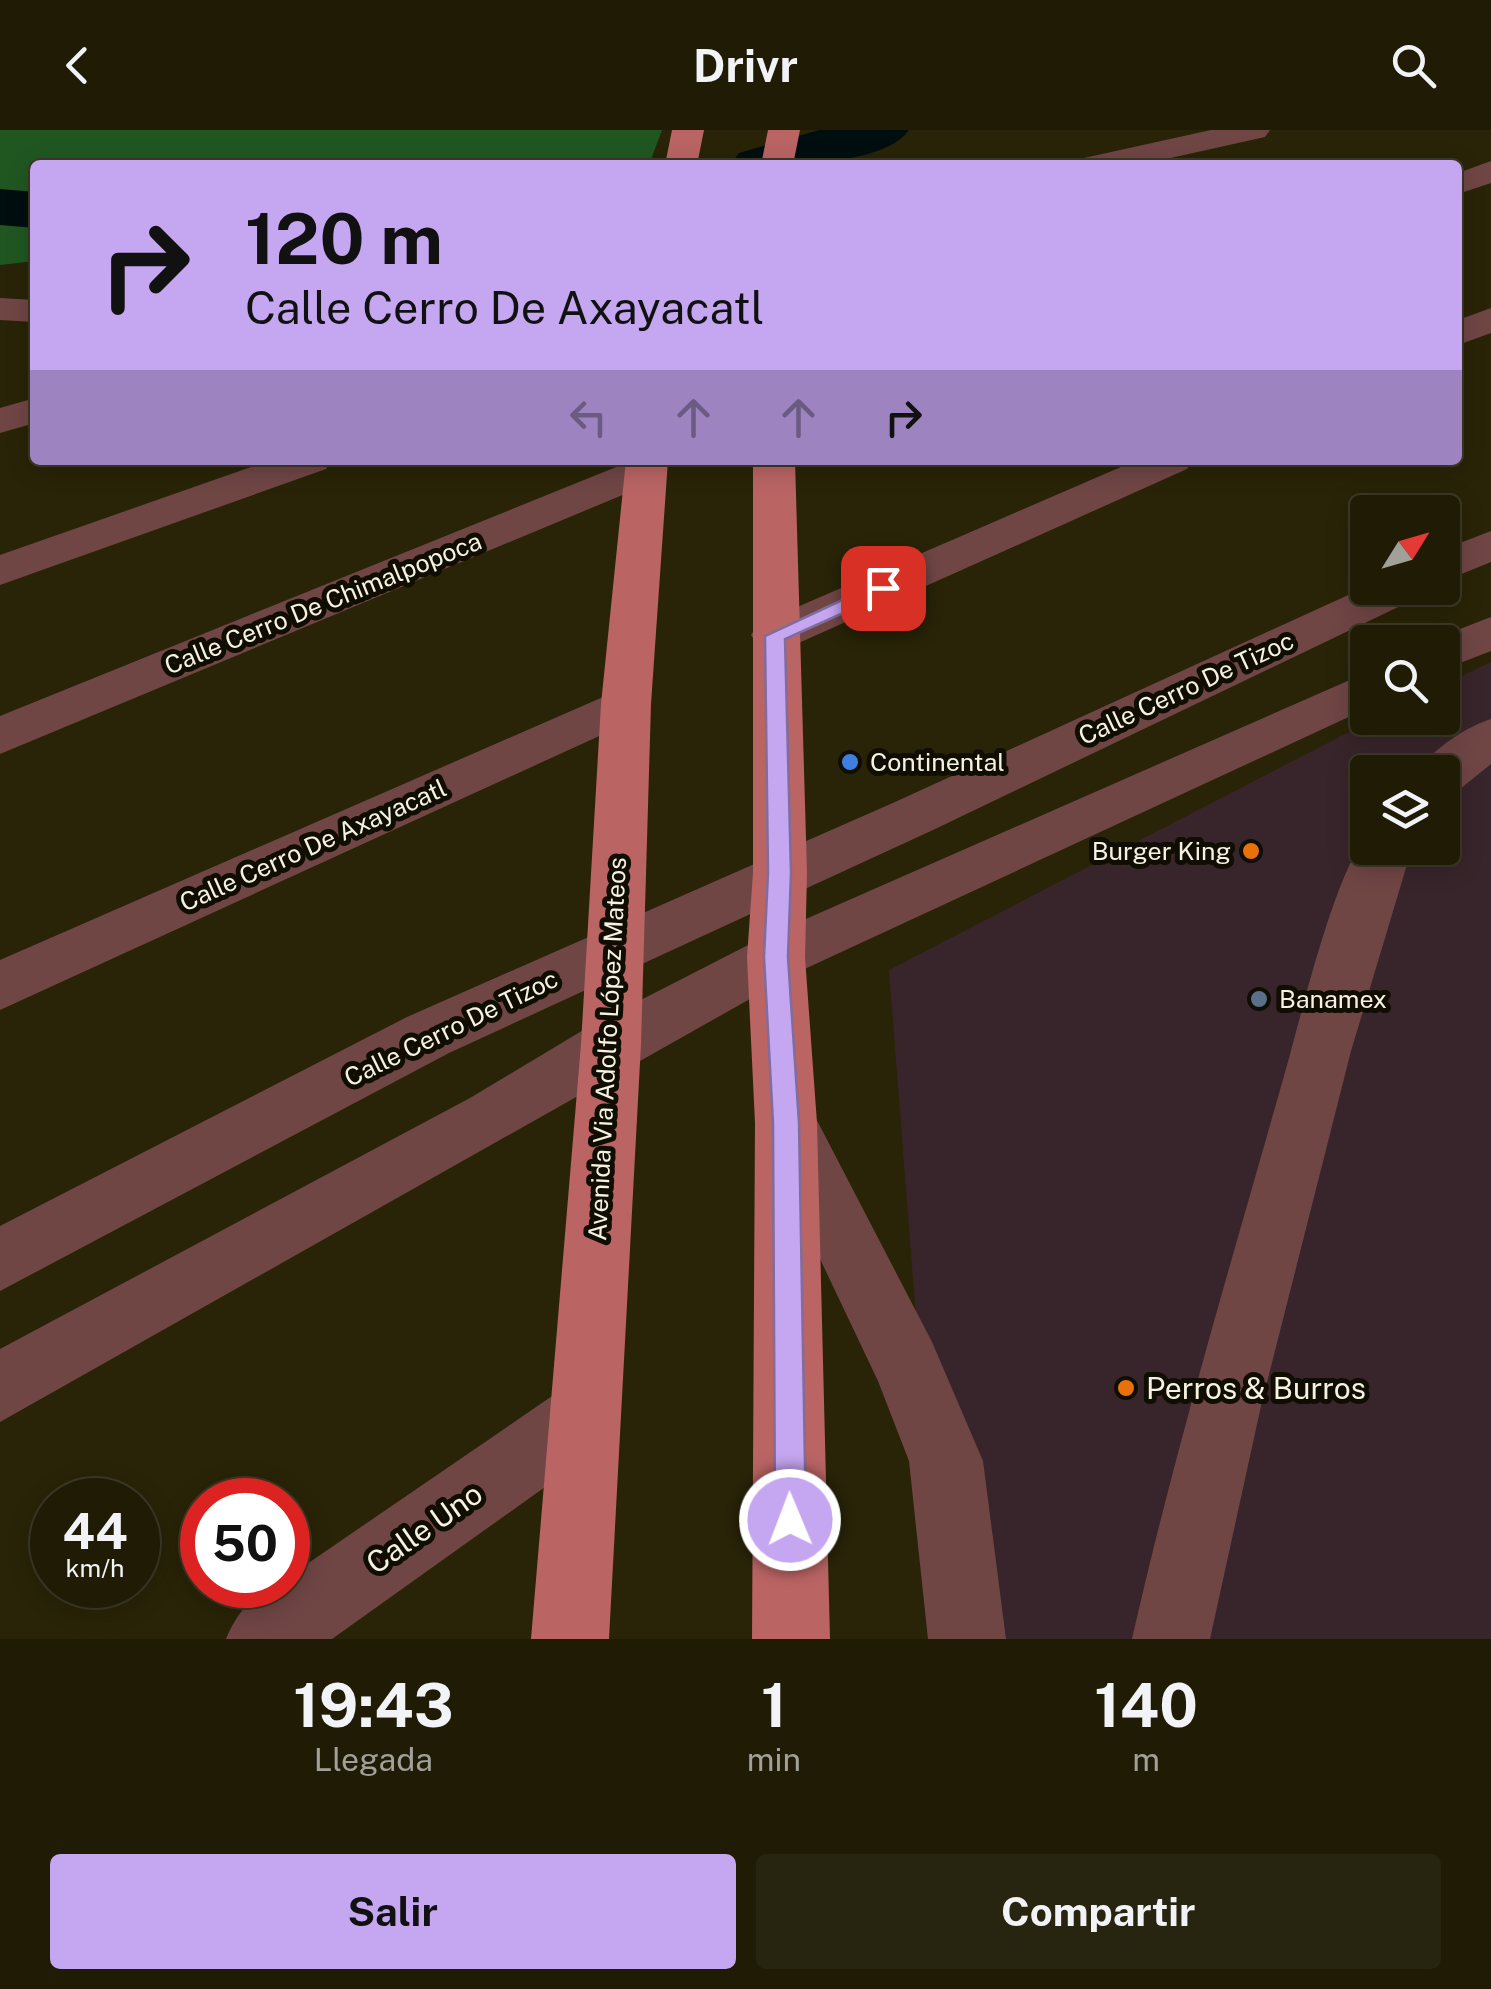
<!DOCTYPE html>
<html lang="es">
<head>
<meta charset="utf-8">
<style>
	:root { --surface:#1f1b05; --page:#27240f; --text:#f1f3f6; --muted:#a1a19a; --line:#3c3927; --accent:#c5a6f1 }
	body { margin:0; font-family:"Public Sans",sans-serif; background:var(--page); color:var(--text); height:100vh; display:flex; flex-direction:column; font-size:38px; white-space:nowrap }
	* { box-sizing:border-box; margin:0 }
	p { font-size:32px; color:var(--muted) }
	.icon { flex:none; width:55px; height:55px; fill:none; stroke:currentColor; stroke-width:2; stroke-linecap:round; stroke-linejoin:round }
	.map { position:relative; height:1509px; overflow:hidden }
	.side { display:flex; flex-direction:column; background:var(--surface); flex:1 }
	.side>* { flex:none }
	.banner { position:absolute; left:30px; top:30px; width:1432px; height:305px; border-radius:10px; box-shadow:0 5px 25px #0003,0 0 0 2px var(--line); background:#c5a6f1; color:#111; overflow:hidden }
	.needle { width:65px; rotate:53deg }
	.buttons { position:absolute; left:1350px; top:365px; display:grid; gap:20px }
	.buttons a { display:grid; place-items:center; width:110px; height:110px; border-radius:10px; background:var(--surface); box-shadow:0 5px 25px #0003,0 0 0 2px var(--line); font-size:50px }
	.speed { position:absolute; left:30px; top:1348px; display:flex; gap:20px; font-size:50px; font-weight:700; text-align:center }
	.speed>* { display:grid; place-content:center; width:130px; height:130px; border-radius:50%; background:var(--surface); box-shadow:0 5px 25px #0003,0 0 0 2px var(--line); line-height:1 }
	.speed small { font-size:25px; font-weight:400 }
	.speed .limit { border:15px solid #d22; background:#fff; color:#111 }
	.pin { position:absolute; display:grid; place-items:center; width:85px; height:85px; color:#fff; margin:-42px; border-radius:20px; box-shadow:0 5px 15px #0006 }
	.me { position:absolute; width:110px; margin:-55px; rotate:359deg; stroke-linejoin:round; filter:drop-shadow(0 0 8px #0008) }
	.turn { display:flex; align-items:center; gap:35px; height:210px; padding:0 50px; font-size:45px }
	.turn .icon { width:130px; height:130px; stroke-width:2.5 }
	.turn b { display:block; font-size:70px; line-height:85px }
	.lanes { display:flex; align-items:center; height:95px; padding:0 50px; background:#0003; justify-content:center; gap:50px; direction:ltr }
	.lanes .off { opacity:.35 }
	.eta { display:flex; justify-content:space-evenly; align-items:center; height:170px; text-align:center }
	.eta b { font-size:60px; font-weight:700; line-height:70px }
	.button { display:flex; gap:20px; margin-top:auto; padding:20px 50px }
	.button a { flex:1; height:115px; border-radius:10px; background:var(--accent); color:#111; font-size:40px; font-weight:700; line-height:115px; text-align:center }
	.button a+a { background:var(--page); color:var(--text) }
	header { display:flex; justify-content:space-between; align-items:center; height:130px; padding:0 50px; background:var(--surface); font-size:45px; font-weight:700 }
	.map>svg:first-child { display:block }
	.commercial { fill:#38252b; fill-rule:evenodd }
	.green { fill:#205721 }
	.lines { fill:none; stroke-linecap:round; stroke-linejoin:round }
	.river { fill:#000e0f; fill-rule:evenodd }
	.minor { fill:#704645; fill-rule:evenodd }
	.major { fill:#ba6464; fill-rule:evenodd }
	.route { fill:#c5a6f1; stroke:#806c9d; stroke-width:2.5 }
	.shop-dot { fill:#3f7fe0; stroke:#100d03; stroke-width:4 }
	.food-dot { fill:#e8710a; stroke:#100d03; stroke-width:4 }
	.service-dot { fill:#5c6f8a; stroke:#100d03; stroke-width:4 }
	.labels { text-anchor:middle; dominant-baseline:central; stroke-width:10; stroke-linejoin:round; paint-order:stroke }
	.street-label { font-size:25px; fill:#f5f2e1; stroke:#100d03 }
	.poi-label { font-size:25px; fill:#f5f2e1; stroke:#100d03; text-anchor:start }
	.near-poi-label { font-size:30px; fill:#f5f2e1; stroke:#100d03; text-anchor:start }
	.near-street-label { font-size:30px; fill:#f5f2e1; stroke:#100d03 }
</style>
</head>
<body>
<header><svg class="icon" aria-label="back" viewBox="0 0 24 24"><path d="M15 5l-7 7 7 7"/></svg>Drivr<svg class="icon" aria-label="search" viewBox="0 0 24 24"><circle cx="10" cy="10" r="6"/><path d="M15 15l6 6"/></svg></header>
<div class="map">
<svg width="1491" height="1509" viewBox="0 0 1491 1509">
	<rect width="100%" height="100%" fill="#292407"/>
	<!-- commercial -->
	<path class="commercial" d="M 1491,532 L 1491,1509 L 941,1509 L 889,840 L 1376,588 L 1442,588 L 1443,555 ZM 1368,642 L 1442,642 L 1442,718 L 1368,718 Z"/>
	<!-- green -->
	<path class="green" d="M 0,0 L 662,0 L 649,35 L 35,35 L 35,131 L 0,135 Z"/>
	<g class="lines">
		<!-- river -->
		<g class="river">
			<path d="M 819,0 L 909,0 C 882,38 774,35 730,35 L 739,23 Z"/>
			<path d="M 0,59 L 35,62 L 35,98 L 0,95 Z"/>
		</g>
		<!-- minor -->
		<g class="minor">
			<path d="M 1211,0 L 1270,0 L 1265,7 L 1139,35 L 1079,35 L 1084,28 Z"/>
			<path d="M 1491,31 L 1491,53 L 1458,64 L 1458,43 Z"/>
			<path d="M 0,168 L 35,170 L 35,192 L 0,190 Z"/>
			<path d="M 1491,178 L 1491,203 L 1458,215 L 1458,190 Z"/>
			<path d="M 35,268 L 35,293 L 0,303 L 0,278 Z"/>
			<path d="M 271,330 L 332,330 L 326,339 L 0,455 L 0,425 Z"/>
			<path d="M 1137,330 L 1193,330 L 1187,339 L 792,516 L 775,521 L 758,516 L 751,505 L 758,494 Z"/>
			<path d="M 631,331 L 661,331 L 667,340 L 661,349 L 0,624 L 0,586 Z"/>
			<path d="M 1491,401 L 1491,432 L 1442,452 L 1442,420 Z"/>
			<path d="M 1368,456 L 1424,458 L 1417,468 L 933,700 L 449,923 L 0,1161 L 0,1096 L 407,887 L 895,672 Z"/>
			<path d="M 1491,487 L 1491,521 L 1442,540 L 1442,512 L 1426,512 Z"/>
			<path d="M 1368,542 L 1368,578 L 796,843 L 0,1292 L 0,1219 L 470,968 L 590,896 L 756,811 Z"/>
			<path d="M 626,557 L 643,562 L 651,574 L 643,586 L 0,880 L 0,830 Z"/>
			<path d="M 1491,589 L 1491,634 L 1460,659 L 1442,664 L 1442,642 L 1418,642 C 1432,619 1466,597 1491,589 Z"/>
			<path d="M 1368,703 L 1368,718 L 1412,718 L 1351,921 L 1261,1276 L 1210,1509 L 1132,1509 C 1175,1319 1231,1133 1284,946 C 1301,887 1333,747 1368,703 Z"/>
			<path d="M 787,967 L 809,975 L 932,1212 L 983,1331 L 1006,1509 L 928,1509 L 909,1331 L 878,1251 L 756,994 L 765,975 Z"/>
			<path d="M 583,1251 L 608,1262 L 619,1287 L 608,1312 L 332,1509 L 226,1509 C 236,1484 257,1455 288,1455 L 288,1447 L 558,1262 Z"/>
		</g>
		<!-- major -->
		<g class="major">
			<path d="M 672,0 L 704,0 L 697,35 L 665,35 Z"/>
			<path d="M 768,0 L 800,0 L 793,35 L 761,35 Z"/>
			<path d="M 626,330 L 668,330 L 651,574 L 641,914 L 609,1509 L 531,1509 L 581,914 L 601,574 Z"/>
			<path d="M 753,330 L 795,330 L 807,743 L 805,827 L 817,993 L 830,1509 L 752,1509 L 755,993 L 747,827 L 753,743 Z"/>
		</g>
	</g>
	<!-- route -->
	<path class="route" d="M 883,451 L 892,458 L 890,462 L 785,509 L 791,743 L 788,827 L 799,993 L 806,1390 L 801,1401 L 790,1405 L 779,1401 L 775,1390 L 773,993 L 764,827 L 768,743 L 765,506 Z"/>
	<!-- markers -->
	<circle class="shop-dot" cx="850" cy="632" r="10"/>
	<g class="food-dot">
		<circle cx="1251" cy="721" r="10"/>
		<circle cx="1126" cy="1258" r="10"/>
	</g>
	<circle class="service-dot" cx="1259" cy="869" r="10"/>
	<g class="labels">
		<!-- street labels -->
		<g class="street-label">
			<text transform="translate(323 473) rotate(-22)">Calle Cerro De Chimalpopoca</text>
			<text transform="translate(1186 558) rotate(-25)">Calle Cerro De Tizoc</text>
			<text transform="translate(313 715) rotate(-24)">Calle Cerro De Axayacatl</text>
			<text transform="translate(451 898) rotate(-26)">Calle Cerro De Tizoc</text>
			<text transform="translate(607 919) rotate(-87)">Avenida Via Adolfo López Mateos</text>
		</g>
		<!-- poi labels -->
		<g class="poi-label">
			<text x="870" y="632">Continental</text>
			<text x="1231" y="721" text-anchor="end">Burger King</text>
			<text x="1279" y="869">Banamex</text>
		</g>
		<!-- near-poi labels -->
		<g class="near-poi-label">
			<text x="1146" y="1258">Perros &amp; Burros</text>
		</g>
		<!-- near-street labels -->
		<g class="near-street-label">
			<text transform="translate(424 1398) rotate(-35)">Calle Uno</text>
		</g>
	</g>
</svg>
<div class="buttons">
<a><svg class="needle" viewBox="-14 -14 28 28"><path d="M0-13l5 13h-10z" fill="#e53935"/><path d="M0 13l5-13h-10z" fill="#a1a19a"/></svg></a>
<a><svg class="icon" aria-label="search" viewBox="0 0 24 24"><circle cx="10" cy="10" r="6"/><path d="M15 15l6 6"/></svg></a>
<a><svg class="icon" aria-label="layers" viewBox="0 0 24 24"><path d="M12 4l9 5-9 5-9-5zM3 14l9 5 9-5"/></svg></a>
</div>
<div class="speed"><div>44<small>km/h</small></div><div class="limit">50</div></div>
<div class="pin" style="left:883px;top:458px;background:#d93025"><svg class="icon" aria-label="arrive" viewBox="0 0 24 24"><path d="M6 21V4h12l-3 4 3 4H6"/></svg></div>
<svg class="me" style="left:790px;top:1390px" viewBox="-20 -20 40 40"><circle r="17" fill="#c5a6f1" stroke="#fff" stroke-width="3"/><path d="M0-11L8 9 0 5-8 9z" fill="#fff"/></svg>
<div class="banner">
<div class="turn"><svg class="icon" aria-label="right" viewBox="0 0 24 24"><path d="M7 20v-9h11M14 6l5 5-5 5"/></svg><div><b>120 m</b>Calle Cerro De Axayacatl</div></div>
<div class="lanes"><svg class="icon off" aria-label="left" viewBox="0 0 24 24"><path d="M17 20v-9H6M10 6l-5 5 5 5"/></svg><svg class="icon off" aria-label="ahead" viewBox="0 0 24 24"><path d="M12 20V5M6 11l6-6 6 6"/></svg><svg class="icon off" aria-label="ahead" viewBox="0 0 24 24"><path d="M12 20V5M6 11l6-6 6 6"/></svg><svg class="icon" aria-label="right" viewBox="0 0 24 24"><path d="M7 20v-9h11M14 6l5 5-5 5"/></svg></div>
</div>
</div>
<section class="side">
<div class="eta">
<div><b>19:43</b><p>Llegada</p></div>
<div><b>1</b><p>min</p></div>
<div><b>140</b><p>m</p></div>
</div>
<div class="button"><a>Salir</a><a>Compartir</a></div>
</section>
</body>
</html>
